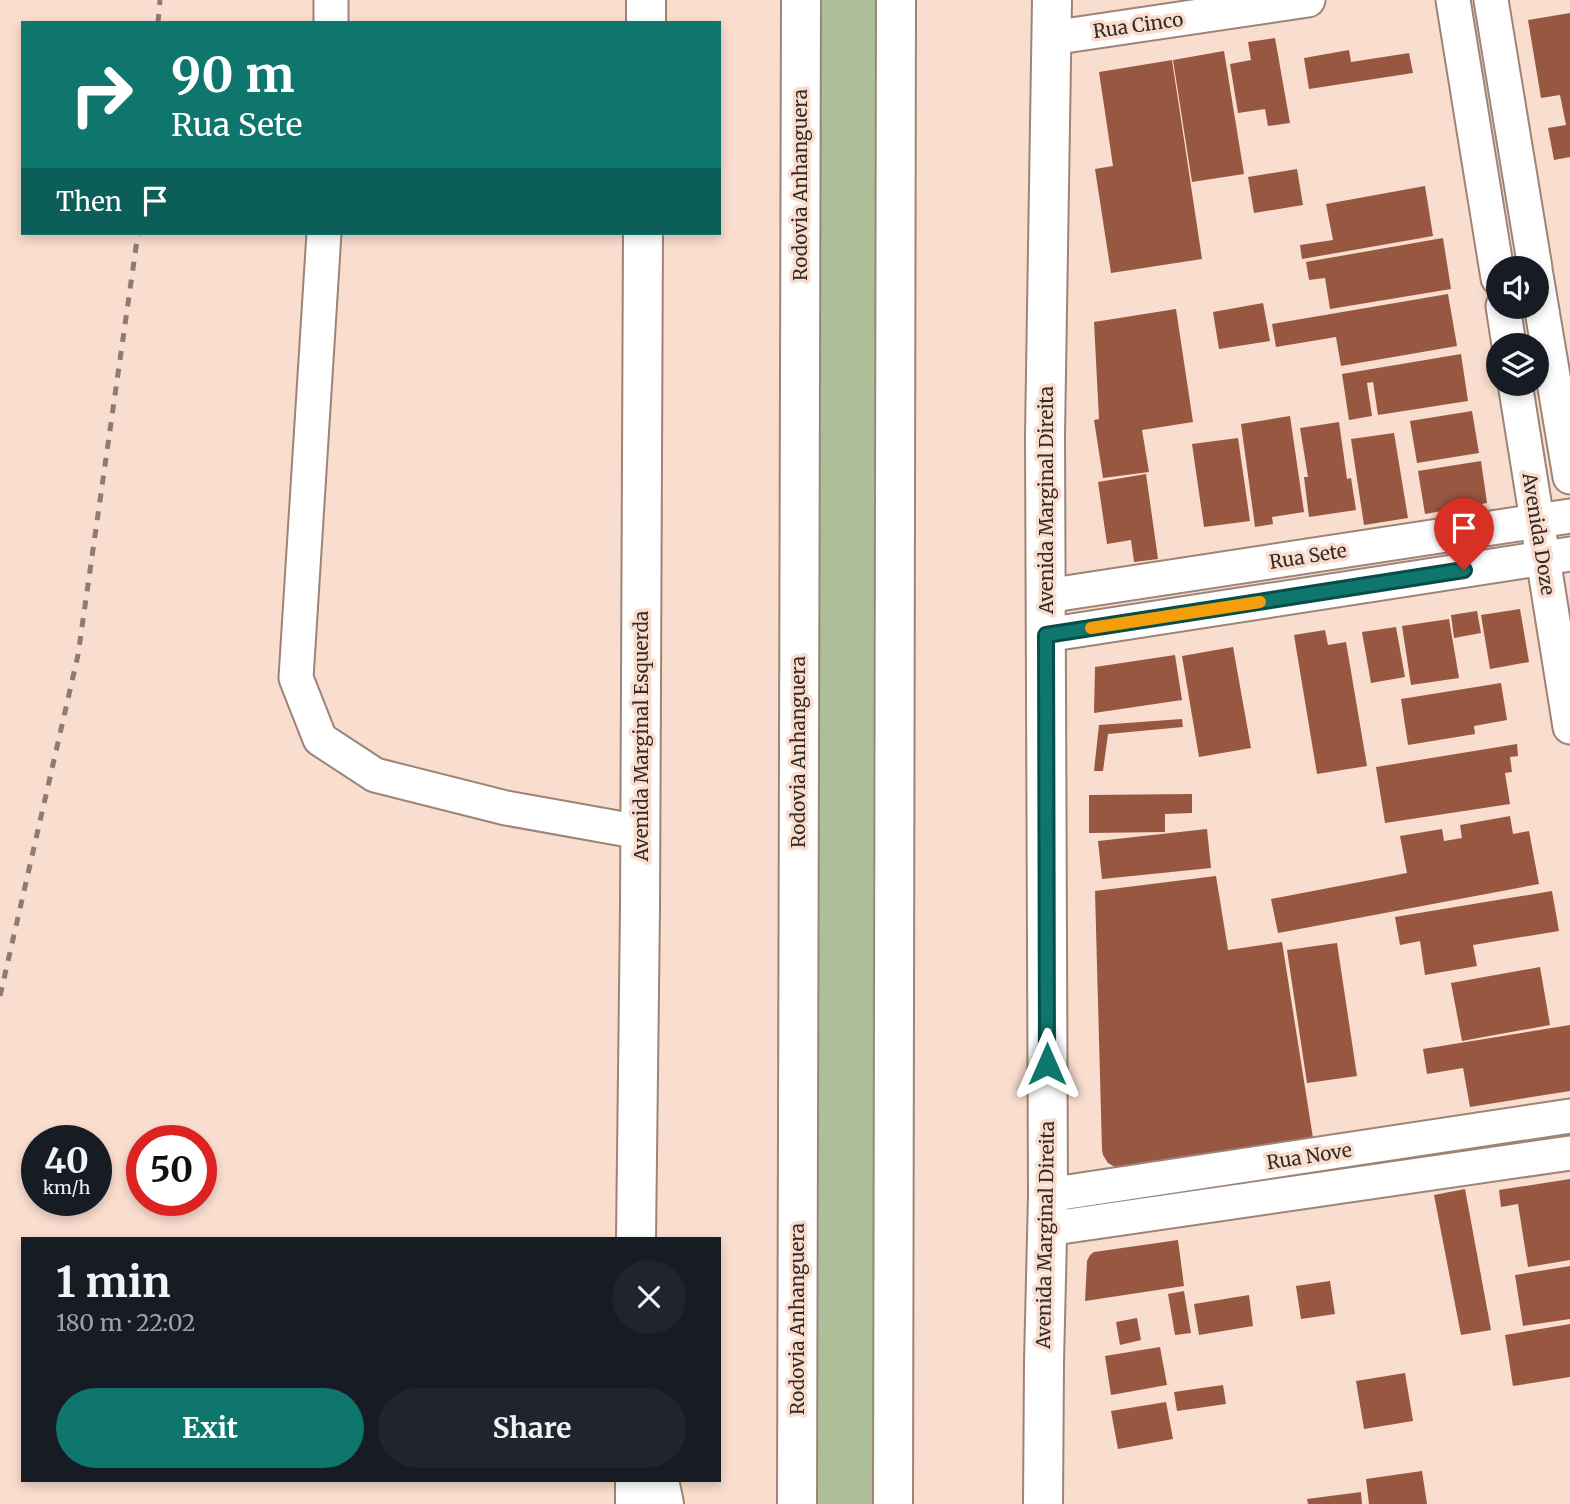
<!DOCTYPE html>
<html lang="en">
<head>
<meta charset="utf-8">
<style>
	:root { --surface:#171b24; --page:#20242c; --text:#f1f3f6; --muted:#9ea1a6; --accent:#0f766e }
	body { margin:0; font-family:Merriweather,serif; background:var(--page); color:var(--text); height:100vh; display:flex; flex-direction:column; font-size:26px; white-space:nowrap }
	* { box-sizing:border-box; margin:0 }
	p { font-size:23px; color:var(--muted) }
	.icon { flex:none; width:38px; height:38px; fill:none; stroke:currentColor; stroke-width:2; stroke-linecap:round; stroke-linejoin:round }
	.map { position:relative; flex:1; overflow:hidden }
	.drawer { position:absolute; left:21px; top:1237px; width:700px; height:245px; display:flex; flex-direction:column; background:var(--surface); border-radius:0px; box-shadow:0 4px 10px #0003 }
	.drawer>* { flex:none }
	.banner { position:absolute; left:21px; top:21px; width:700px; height:214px; border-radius:0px; box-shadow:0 4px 10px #0003; background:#0f766e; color:#fff; overflow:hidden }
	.buttons { position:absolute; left:1486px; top:256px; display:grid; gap:14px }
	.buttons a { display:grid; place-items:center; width:63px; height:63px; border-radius:50%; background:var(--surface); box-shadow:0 4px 10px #0003; font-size:35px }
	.speed { position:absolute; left:21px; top:1125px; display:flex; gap:14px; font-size:35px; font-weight:700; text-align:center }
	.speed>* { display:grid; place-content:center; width:91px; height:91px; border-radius:50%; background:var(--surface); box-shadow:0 4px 10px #0003; line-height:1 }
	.speed small { font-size:18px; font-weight:400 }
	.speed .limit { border:10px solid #d22; background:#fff; color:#111 }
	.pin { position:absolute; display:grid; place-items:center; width:60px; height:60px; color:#fff; margin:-72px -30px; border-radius:50% 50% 50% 0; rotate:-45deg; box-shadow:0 0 7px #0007 }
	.pin .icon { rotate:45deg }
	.me { position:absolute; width:77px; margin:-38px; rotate:0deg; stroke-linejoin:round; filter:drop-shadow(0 0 5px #0008) }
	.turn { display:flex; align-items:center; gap:24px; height:147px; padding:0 35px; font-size:32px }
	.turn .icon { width:91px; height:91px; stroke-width:2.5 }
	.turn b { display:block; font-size:49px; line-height:60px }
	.then { display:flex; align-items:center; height:66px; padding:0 35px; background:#0003; gap:14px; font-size:26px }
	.round { display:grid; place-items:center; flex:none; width:74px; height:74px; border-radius:37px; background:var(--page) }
	.summary { display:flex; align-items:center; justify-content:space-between; height:119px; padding:0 35px }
	h1 { font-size:42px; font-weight:700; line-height:52px }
	.action { display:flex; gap:14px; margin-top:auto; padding:14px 35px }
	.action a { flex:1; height:80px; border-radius:42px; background:var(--accent); color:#fff; font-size:28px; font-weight:700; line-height:80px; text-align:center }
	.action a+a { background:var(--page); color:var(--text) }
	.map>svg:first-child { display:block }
	.green { fill:#acbf99 }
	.building { fill:#985741 }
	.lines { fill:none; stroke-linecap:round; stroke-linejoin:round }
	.street-casing { stroke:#9d8477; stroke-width:37 }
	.secondary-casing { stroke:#9d8477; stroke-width:42 }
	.highway-casing { stroke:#9d8477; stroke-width:42 }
	.street { stroke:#fff; stroke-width:33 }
	.secondary { stroke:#fff; stroke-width:38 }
	.highway { stroke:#fff; stroke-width:38 }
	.rail { stroke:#8e7c72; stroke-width:5; stroke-dasharray:9 9; stroke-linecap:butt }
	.route-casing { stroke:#0a4d48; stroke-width:18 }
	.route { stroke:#0f766e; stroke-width:12 }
	.slow { stroke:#f59e0b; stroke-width:12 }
	.labels { text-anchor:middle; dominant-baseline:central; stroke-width:7; stroke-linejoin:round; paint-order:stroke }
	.street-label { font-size:19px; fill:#352b25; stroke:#f9ddce }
</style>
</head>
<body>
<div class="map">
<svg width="1570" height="1504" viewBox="0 0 1570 1504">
	<rect width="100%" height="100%" fill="#f9ddce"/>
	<!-- green -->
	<path class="green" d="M 818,0 L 879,0 L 874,1504 L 816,1504 Z"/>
	<!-- building -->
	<g class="building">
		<path d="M 1570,13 L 1570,157 L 1554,160 L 1548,128 L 1566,125 L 1560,95 L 1541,98 L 1528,20 Z"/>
		<path d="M 1275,38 L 1290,123 L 1268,126 L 1265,109 L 1238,113 L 1230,64 L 1251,60 L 1248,42 Z"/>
		<path d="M 1349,50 L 1351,62 L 1409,53 L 1413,73 L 1309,89 L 1304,58 Z"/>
		<path d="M 1224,51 L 1244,174 L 1192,182 L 1173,60 Z"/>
		<path d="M 1172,60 L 1202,259 L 1111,273 L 1095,169 L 1113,166 L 1099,72 Z"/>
		<path d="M 1297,169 L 1303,205 L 1254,213 L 1248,177 Z"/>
		<path d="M 1425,186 L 1433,236 L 1302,259 L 1300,245 L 1333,240 L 1326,204 Z"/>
		<path d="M 1443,238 L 1451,289 L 1330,309 L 1325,278 L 1309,280 L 1306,262 Z"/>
		<path d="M 1448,294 L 1457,346 L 1341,366 L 1336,337 L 1276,347 L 1272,324 Z"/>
		<path d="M 1263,303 L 1270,341 L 1219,349 L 1213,312 Z"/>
		<path d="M 1176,309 L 1193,422 L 1142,430 L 1149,472 L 1103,478 L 1094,420 L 1099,419 L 1094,322 Z"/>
		<path d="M 1461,354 L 1468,401 L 1378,415 L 1373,382 L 1367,383 L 1372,416 L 1349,420 L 1342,374 Z"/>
		<path d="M 1472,411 L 1479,453 L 1417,463 L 1410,421 Z"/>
		<path d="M 1290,416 L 1304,512 L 1272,517 L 1273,524 L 1255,527 L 1241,424 Z"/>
		<path d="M 1339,422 L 1347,479 L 1351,478 L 1356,510 L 1309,517 L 1304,477 L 1308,477 L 1300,428 Z"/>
		<path d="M 1394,433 L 1408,518 L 1364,525 L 1351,439 Z"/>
		<path d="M 1238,438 L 1250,521 L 1204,527 L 1192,444 Z"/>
		<path d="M 1481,461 L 1487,503 L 1425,514 L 1418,471 Z"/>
		<path d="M 1146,474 L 1158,559 L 1134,562 L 1131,540 L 1107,544 L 1098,482 Z"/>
		<path d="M 1520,609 L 1529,662 L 1490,669 L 1481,615 Z"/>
		<path d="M 1477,611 L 1481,633 L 1454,638 L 1451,615 Z"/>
		<path d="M 1449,619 L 1459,678 L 1411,685 L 1402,626 Z"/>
		<path d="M 1396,627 L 1405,677 L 1371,683 L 1362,632 Z"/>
		<path d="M 1325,630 L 1328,645 L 1346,642 L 1367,766 L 1317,774 L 1294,635 Z"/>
		<path d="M 1233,647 L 1251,748 L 1199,757 L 1182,656 Z"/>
		<path d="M 1175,655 L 1182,700 L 1094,713 L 1095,667 Z"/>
		<path d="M 1501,683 L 1507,720 L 1474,726 L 1475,734 L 1408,745 L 1401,699 Z"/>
		<path d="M 1182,719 L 1183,727 L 1108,734 L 1103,771 L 1094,771 L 1099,725 Z"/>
		<path d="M 1517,744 L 1518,756 L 1510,757 L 1512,772 L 1505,773 L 1510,804 L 1385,823 L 1376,767 Z"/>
		<path d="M 1192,794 L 1192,813 L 1165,814 L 1165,832 L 1089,833 L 1089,795 Z"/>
		<path d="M 1510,816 L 1513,834 L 1529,831 L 1539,884 L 1278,933 L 1271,899 L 1407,873 L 1400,836 L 1442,829 L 1444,841 L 1462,838 L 1460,825 Z"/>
		<path d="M 1207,829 L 1211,868 L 1102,879 L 1098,841 Z"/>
		<path d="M 1216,876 L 1228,950 L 1282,942 L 1313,1138 L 1117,1168 L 1108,1163 L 1103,1155 L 1102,1150 L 1095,891 Z"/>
		<path d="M 1552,891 L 1559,931 L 1473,945 L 1477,966 L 1425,975 L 1420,941 L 1400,945 L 1395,917 Z"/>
		<path d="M 1337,943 L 1357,1076 L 1307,1083 L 1287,950 Z"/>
		<path d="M 1540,967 L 1550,1025 L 1462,1041 L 1451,983 Z"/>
		<path d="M 1570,1025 L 1570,1091 L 1470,1107 L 1463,1068 L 1427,1074 L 1423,1049 Z"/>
		<path d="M 1570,1179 L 1570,1260 L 1528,1267 L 1518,1204 L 1501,1207 L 1499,1190 Z"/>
		<path d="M 1465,1189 L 1491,1330 L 1461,1335 L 1434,1195 Z"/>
		<path d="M 1178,1240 L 1184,1286 L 1085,1301 L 1087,1261 L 1090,1255 L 1094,1252 Z"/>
		<path d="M 1570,1266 L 1570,1319 L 1523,1326 L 1515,1275 Z"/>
		<path d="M 1330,1281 L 1335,1314 L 1301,1319 L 1296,1286 Z"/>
		<path d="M 1184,1291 L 1191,1333 L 1175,1335 L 1168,1294 Z"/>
		<path d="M 1249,1295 L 1253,1326 L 1199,1335 L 1194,1304 Z"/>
		<path d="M 1137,1318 L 1141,1340 L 1120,1345 L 1116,1322 Z"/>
		<path d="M 1570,1324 L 1570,1377 L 1513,1386 L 1505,1335 Z"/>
		<path d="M 1160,1347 L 1167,1385 L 1111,1395 L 1105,1356 Z"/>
		<path d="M 1405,1373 L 1413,1421 L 1364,1429 L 1356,1381 Z"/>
		<path d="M 1223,1385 L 1226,1404 L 1177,1411 L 1174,1392 Z"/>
		<path d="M 1166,1402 L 1173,1439 L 1118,1449 L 1111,1411 Z"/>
		<path d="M 1422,1471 L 1427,1504 L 1369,1504 L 1366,1479 Z"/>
		<path d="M 1361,1492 L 1362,1504 L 1308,1504 L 1307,1499 Z"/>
	</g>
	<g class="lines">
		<!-- street casing -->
		<g class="street-casing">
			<g id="street">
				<path d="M 1453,0 L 1498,278"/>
				<path d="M 1491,0 L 1535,268"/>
				<path d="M 331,23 L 331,0"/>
				<path d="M 1051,38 L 1308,0"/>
				<path d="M 324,233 L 296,678 L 320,739 L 375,775 L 506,808 L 640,832"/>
				<path d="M 1536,275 L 1570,477"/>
				<path d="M 1503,306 L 1509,345"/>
				<path d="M 1515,383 L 1570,727"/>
				<path d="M 1046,596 L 1570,516"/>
				<path d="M 1046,635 L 1570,554"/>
				<path d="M 1048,1195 L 1570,1116"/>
				<path d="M 1047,1229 L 1570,1153"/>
			</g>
		</g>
		<!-- secondary casing -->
		<g class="secondary-casing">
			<g id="secondary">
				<path d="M 646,23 L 646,0"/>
				<path d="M 636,1239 L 640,908 L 643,233"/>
				<path d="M 635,1480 L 635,1504"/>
				<path d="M 1043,1504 L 1044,1362 L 1048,1195 L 1045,435 L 1052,0"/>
			</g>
		</g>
		<!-- highway casing -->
		<g class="highway-casing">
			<g id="highway">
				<path d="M 659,1480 L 664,1504"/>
				<path d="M 797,1504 L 801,0"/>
				<path d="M 893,1504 L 896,0"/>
			</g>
		</g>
		<!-- street -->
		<use href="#street" class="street"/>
		<!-- secondary -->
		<use href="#secondary" class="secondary"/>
		<!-- highway -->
		<use href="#highway" class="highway"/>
		<!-- rail -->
		<g class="rail">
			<path d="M 158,23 L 160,0"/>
			<path d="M 0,996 L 78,655 L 138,233"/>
		</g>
	</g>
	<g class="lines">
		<!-- route casing -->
		<g class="route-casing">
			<path id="route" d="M 1047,1064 L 1046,635 L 1464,570"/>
		</g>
		<!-- route -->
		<use href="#route" class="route"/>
		<!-- slow -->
		<path class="slow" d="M 1091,628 L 1260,602"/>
	</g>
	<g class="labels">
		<!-- street labels -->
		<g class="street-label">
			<text transform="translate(1138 25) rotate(-8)">Rua Cinco</text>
			<text transform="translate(800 185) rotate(-90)">Rodovia Anhanguera</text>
			<text transform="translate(1046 500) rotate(-90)">Avenida Marginal Direita</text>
			<text transform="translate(1539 534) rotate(81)">Avenida Doze</text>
			<text transform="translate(1308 556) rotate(-9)">Rua Sete</text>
			<text transform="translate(641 736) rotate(-90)">Avenida Marginal Esquerda</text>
			<text transform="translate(798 752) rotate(-90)">Rodovia Anhanguera</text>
			<text transform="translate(1309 1156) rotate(-9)">Rua Nove</text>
			<text transform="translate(1045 1235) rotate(-89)">Avenida Marginal Direita</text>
			<text transform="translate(797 1319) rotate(-90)">Rodovia Anhanguera</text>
		</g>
	</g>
</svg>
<div class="buttons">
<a><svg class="icon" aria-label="sound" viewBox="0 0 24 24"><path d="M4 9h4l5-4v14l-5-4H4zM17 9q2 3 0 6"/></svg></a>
<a><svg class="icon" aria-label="layers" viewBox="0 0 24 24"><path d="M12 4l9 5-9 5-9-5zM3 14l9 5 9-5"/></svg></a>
</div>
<div class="speed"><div>40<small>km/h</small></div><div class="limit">50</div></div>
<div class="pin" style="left:1464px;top:570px;background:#d93025"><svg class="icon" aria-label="arrive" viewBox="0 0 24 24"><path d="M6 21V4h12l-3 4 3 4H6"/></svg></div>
<svg class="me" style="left:1047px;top:1064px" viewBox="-20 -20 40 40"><path d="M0-17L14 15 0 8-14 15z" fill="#0f766e" stroke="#fff" stroke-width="4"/></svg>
<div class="banner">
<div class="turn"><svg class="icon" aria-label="right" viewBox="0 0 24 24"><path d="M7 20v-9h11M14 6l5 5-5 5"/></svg><div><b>90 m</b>Rua Sete</div></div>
<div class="then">Then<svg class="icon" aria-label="arrive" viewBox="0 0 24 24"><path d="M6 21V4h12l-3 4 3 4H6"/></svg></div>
</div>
<section class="drawer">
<div class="summary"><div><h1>1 min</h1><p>180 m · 22:02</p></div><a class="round"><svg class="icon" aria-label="close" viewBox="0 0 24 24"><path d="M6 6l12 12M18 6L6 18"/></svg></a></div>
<div class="action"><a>Exit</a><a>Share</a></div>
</section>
</div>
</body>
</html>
